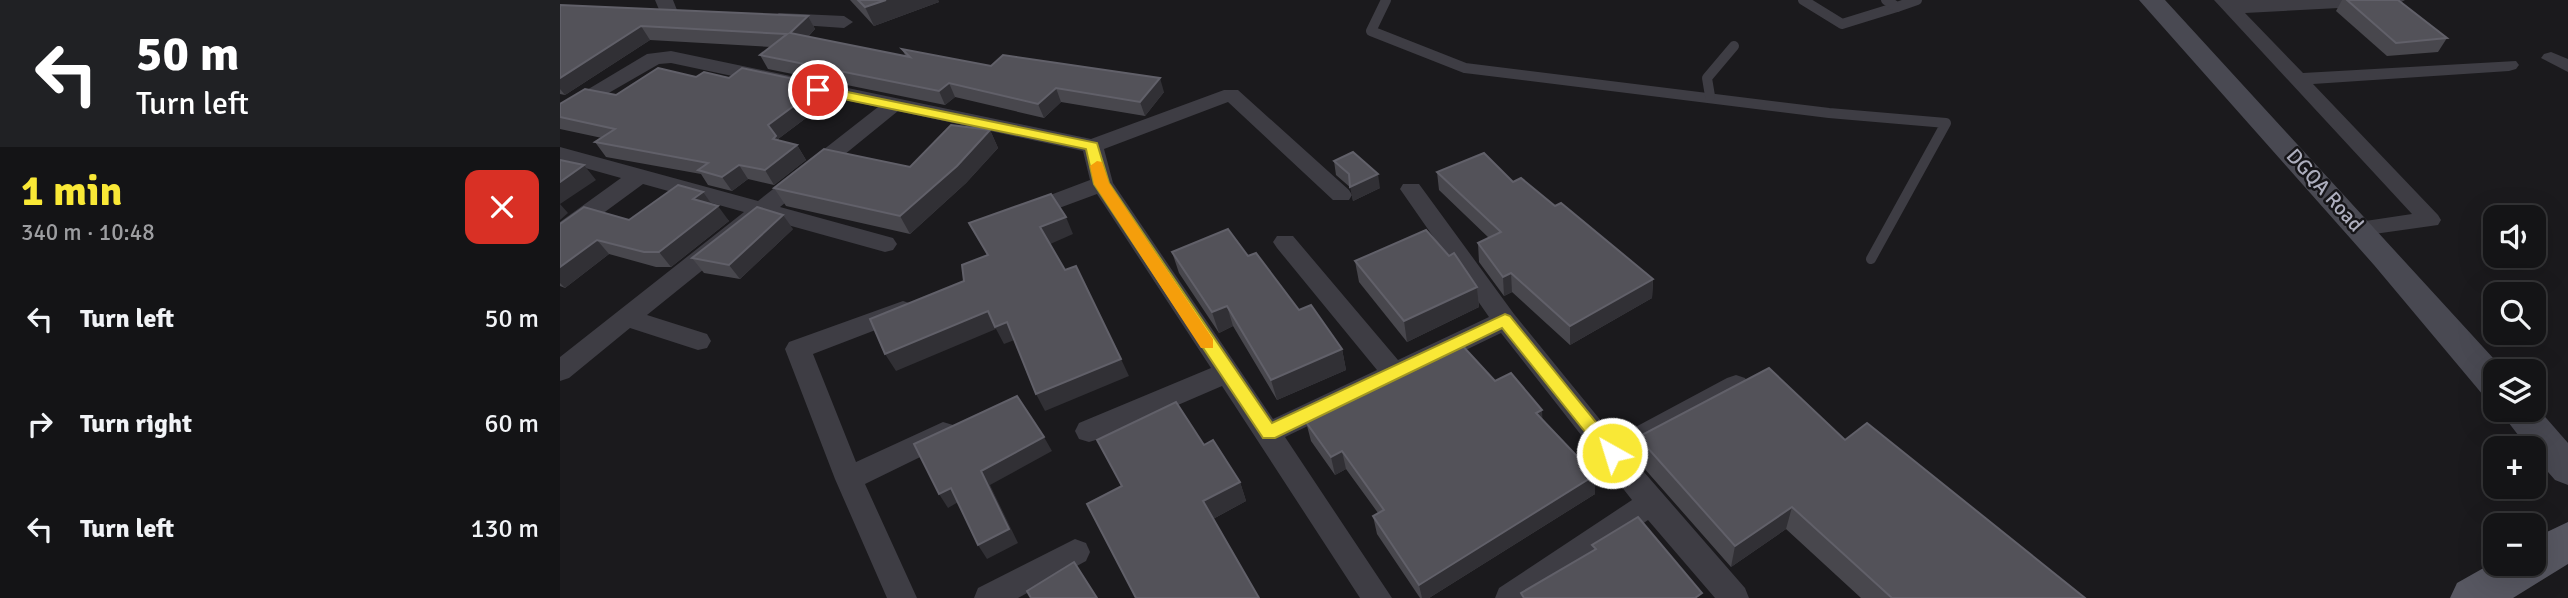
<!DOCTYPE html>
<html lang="en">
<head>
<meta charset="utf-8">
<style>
	:root { --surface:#141416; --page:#212123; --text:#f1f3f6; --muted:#9d9ea1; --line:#333335; --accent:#f9e836 }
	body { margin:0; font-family:Signika,sans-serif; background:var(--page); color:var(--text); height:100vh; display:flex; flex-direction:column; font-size:26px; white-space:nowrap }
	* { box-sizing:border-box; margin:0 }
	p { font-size:23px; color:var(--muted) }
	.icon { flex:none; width:38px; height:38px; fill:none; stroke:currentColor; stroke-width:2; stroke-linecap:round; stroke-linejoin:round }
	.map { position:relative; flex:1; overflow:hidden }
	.details { display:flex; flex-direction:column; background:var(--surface); width:560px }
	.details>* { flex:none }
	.guide { background:#202124; color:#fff; overflow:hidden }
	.tools { position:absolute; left:1923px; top:205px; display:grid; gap:14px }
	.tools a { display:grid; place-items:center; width:63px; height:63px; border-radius:14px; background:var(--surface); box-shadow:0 7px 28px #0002,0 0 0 2px var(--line); font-size:35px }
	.pin { position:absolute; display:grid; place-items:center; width:60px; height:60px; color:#fff; margin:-30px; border:4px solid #fff; border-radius:50%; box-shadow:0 2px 7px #0007 }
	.me { position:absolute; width:77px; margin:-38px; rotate:321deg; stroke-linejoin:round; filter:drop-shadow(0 0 5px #0008) }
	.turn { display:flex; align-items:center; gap:24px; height:147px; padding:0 21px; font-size:32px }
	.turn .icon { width:91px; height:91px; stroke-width:2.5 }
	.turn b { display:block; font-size:49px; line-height:60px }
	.round { display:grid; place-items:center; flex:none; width:74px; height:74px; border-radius:14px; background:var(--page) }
	.summary { display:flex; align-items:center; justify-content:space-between; height:119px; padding:0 21px }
	h1 { font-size:42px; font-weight:800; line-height:52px; color:var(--accent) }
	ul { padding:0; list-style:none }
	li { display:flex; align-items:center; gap:21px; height:105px; padding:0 21px }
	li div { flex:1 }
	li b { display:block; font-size:26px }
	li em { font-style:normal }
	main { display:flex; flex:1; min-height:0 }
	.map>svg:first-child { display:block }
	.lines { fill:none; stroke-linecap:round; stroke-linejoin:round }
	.lane { stroke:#3e3d44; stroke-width:10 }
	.street { fill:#3e3d44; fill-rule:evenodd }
	.secondary { fill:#494952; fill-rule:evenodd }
	.primary { fill:#575761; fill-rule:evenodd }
	.wall { fill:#48474d }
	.shaded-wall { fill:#313035 }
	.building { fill:#535259; stroke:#616069; stroke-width:2 }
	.route { fill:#f9e836; stroke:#a29723; stroke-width:2 }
	.slow { fill:#f59e0b }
	.labels { text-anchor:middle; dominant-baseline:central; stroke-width:5; stroke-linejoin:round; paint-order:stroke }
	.street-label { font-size:21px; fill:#adaebd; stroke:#161518 }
</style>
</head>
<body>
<main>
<section class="details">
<div class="guide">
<div class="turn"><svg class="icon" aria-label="left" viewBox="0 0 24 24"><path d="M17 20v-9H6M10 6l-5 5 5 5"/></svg><div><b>50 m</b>Turn left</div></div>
</div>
<div class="summary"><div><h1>1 min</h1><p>340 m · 10:48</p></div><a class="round" style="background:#d93025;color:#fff"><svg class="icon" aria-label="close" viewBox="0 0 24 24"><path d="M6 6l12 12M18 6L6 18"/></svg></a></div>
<ul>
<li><svg class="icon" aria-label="left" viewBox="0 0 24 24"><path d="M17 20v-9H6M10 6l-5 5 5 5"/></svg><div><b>Turn left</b></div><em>50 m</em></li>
<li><svg class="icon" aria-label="right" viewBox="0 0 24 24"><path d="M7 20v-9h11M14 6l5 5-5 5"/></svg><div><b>Turn right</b></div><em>60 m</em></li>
<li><svg class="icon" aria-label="left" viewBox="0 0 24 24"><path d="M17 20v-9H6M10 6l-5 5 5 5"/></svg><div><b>Turn left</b></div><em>130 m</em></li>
</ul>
</section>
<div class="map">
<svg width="2008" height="598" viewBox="0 0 2008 598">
	<rect width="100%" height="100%" fill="#1b1a1d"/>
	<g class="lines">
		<!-- lane -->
		<g class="lane">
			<path d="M 826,0 L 811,31 L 905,68 L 1269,113 L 1386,123 L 1311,259"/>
			<path d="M 1243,0 L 1282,24 L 1337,7"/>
			<path d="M 1326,0 L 1337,7 L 1357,0"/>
			<path d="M 1150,96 L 1147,78 L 1174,46"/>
		</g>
		<!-- street -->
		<g class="street">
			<path d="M 95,0 L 113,0 L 119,15 L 117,19 L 103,19 Z"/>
			<path d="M 1654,0 L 1845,0 L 1836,5 L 1685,13 L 1743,73 L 1956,61 L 1959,65 L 1956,69 L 1949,71 L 1753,84 L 1878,215 L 1881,220 L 1878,225 L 1800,236 L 1792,233 L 1789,228 L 1792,223 L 1852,214 Z"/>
			<path d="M 219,13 L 284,16 L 293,22 L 284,28 L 212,23 L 210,19 Z"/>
			<path d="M 111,51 L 531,139 L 664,90 L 678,90 L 789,190 L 792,195 L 789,200 L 773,200 L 668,102 L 544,149 L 553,183 L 713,419 L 817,370 L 717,248 L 713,242 L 717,236 L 733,236 L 838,360 L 929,317 L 840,189 L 843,184 L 859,184 L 954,314 L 1055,438 L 1167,378 L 1176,375 L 1185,378 L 1189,385 L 1185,392 L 1070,456 L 1185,588 L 1189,598 L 1155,598 L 1088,520 L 975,598 L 935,598 L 939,588 L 1072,500 L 941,333 L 725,437 L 832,598 L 800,598 L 662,386 L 539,439 L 529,442 L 519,439 L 515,431 L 519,423 L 651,368 L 537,194 L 464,221 L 456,218 L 453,213 L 456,208 L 530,180 L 523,151 L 338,111 L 220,207 L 333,238 L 337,244 L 333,250 L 325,252 L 206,219 L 87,315 L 147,334 L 151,341 L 147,348 L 138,350 L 70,328 L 9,378 L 0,381 L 0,357 L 184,212 L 83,184 L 8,239 L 0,241 L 0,222 L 61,178 L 0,161 L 0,147 L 198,201 L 318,107 L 111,63 L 99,64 L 0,121 L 0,106 L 87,54 Z"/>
			<path d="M 1991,52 L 2008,59 L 2008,72 L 1981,58 L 1984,54 Z"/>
			<path d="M 343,301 L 352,304 L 355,310 L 352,316 L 253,354 L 296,462 L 383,422 L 393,425 L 397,433 L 393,441 L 305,484 L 357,598 L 327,598 L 275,479 L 225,349 L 229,342 Z"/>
			<path d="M 515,539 L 526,543 L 530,552 L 526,561 L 458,598 L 414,598 L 418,588 Z"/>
		</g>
		<!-- secondary -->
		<g class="secondary">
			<path d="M 1579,0 L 1605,0 L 1945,371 L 1936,371 L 1936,399 L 1923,395 L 1814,265 Z"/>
			<path d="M 1974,404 L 2008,443 L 2008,485 L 1995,480 L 1974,456 L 1974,448 L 1968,448 L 1939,410 L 1974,410 Z"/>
		</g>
		<!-- primary -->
		<path class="primary" d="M 2008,522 L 2008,564 L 1953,598 L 1890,598 L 1897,583 L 1936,561 L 1936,564 L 1974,564 L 1974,538 Z"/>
	</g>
	<!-- wall -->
	<g class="wall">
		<path d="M 290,0 L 378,0 L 379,2 L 314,26 Z"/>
		<path d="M 1782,0 L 1838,0 L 1887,38 L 1878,52 L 1827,56 L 1776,11 Z"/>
		<path d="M 0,5 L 248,16 L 255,29 L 248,37 L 346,57 L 342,49 L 431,66 L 604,92 L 585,116 L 501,102 L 484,118 L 395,97 L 385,105 L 208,69 L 200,55 L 211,47 L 90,40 L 5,95 L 0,94 Z"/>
		<path d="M 136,77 L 169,78 L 262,85 L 270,100 L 218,139 L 219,140 L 237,145 L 246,160 L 214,185 L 188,179 L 172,191 L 148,185 L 141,174 L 46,157 L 35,142 L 42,138 L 0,129 L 0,104 L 56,95 Z"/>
		<path d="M 430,130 L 438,148 L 406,183 L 350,234 L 226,206 L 214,188 L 350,167 Z"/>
		<path d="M 774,161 L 820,188 L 793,201 L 791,188 L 776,175 Z"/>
		<path d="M 877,172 L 953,182 L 995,206 L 1093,279 L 1092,298 L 1010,345 L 952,292 L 944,296 L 919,262 L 918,243 L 929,238 L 879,190 Z"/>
		<path d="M 152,205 L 169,221 L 111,267 L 96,267 L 49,254 L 5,288 L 0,286 L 0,224 L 69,220 Z"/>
		<path d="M 233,229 L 180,279 L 144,273 L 132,258 Z"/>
		<path d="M 612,252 L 688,256 L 739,310 L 782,349 L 786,370 L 717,400 L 673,326 L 659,333 L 619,273 Z"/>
		<path d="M 795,261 L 917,287 L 919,307 L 847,342 L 799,282 Z"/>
		<path d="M 935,381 L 983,421 L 1035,475 L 1035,494 L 869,598 L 860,598 L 817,534 L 813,516 L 818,513 L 786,469 L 775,475 L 751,441 L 746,422 Z"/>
		<path d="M 1078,437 L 1285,440 L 1525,598 L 1301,598 L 1226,529 L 1171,567 L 1076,459 Z"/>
		<path d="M 537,440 L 644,445 L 680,482 L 686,501 L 653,519 L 562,486 Z"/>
	</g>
	<!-- shaded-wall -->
	<g class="shaded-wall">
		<path d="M 326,0 L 378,0 L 379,2 L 314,26 L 305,7 Z"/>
		<path d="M 248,16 L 255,29 L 238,47 L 230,33 Z"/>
		<path d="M 81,26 L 90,40 L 5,95 L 0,89 L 0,78 Z"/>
		<path d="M 600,78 L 604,92 L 585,116 L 580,102 Z"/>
		<path d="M 389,83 L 395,97 L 385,105 L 379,91 Z"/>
		<path d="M 262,85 L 270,100 L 218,139 L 225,151 L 213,139 L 208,125 Z"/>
		<path d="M 496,88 L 501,102 L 484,118 L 478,104 Z"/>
		<path d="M 430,130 L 438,148 L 406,183 L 350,234 L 340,216 Z"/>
		<path d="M 237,145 L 246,160 L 214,185 L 205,170 Z"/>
		<path d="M 24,165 L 36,180 L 0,204 L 8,213 L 0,220 L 0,182 Z"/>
		<path d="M 179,165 L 188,179 L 172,191 L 162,177 Z"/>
		<path d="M 818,174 L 820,188 L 793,201 L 790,187 Z"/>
		<path d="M 143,192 L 153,206 L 133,199 Z"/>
		<path d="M 158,206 L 169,221 L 111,267 L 99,252 Z"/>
		<path d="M 223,215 L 233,229 L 180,279 L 169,265 Z"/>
		<path d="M 506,217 L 513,234 L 488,245 L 480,227 Z"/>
		<path d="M 37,240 L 49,254 L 5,288 L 0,283 L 0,267 Z"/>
		<path d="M 951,273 L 952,292 L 944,296 L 943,277 Z"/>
		<path d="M 1093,279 L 1092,298 L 1010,345 L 1010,326 Z"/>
		<path d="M 917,287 L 919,307 L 847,342 L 844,321 Z"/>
		<path d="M 667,306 L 673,326 L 659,333 L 652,312 Z"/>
		<path d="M 428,311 L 447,322 L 457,339 L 444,344 L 436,329 L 336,371 L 325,354 Z"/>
		<path d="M 782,349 L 786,370 L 717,400 L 711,380 Z"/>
		<path d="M 561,359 L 569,376 L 485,411 L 476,394 Z"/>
		<path d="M 982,410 L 983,429 L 976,413 Z"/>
		<path d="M 484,437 L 492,451 L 430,485 L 458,543 L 427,559 L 418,545 L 421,471 Z"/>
		<path d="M 782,451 L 786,469 L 775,475 L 771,457 Z"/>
		<path d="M 1035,475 L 1035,494 L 869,598 L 862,598 L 859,585 Z"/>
		<path d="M 680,482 L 686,501 L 651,520 L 643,501 Z"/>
		<path d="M 391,488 L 400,501 L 388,508 L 379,494 Z"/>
		<path d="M 1232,507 L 1226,529 L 1171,567 L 1175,546 Z"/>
	</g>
	<!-- building -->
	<g class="building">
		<path d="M 298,0 L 326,0 L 305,7 Z"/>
		<path d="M 1787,0 L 1838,0 L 1887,38 L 1836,43 Z"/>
		<path d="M 0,5 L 248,16 L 230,33 L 350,57 L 342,49 L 431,66 L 443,55 L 600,78 L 580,102 L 496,88 L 478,104 L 389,83 L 379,91 L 200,55 L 227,34 L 81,26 L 0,78 Z"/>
		<path d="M 98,68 L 136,77 L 144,72 L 169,78 L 182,68 L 262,85 L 208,125 L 216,136 L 213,139 L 237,145 L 205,170 L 179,165 L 162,177 L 138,170 L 148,163 L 35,142 L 55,129 L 0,117 L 0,104 L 25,89 L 56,95 Z"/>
		<path d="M 391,125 L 430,130 L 397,166 L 340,216 L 214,188 L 264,149 L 350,167 Z"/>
		<path d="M 793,152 L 818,174 L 790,187 L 789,174 L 774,161 Z"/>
		<path d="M 924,153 L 953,182 L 961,178 L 995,206 L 1001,203 L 1093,279 L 1010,326 L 951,273 L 943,277 L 918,243 L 941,232 L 877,172 Z"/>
		<path d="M 0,160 L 24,165 L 0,182 Z"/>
		<path d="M 118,185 L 143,192 L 133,199 L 158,206 L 99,252 L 84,252 L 37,240 L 0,267 L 0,224 L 24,207 L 69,220 Z"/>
		<path d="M 491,194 L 506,217 L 480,227 L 505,270 L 516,266 L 561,359 L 476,394 L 447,322 L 435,327 L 428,311 L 325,354 L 310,319 L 404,281 L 402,265 L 428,255 L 409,223 Z"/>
		<path d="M 197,207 L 223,215 L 169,265 L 132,258 Z"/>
		<path d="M 668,229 L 688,256 L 696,253 L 739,310 L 751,305 L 782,349 L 711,380 L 667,306 L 652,312 L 612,252 Z"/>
		<path d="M 866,230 L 889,256 L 894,253 L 917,287 L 844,321 L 795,261 Z"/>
		<path d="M 900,343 L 935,381 L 951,373 L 982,410 L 976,413 L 1035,475 L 859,585 L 813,516 L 824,510 L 782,451 L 771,457 L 746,422 Z"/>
		<path d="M 1209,368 L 1285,440 L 1307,423 L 1525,598 L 1332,598 L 1232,507 L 1175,546 L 1078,437 Z"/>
		<path d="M 457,396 L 484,437 L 421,471 L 449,529 L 418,545 L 391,488 L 379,494 L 354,444 Z"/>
		<path d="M 616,402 L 644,445 L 653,440 L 680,482 L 643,501 L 699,598 L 576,598 L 527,504 L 562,486 L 537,440 Z"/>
		<path d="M 1078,517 L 1142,593 L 1135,598 L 964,598 L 961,593 L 1036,549 L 1032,545 Z"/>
		<path d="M 514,562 L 537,598 L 471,598 L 467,591 Z"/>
	</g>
	<!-- route -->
	<path class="route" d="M 258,86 L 537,143 L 549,183 L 712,423 L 945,314 L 950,316 L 1061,453 L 1059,458 L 1046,458 L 942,328 L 715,438 L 703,438 L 534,184 L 526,149 L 254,93 L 254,87 Z"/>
	<!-- slow -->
	<path class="slow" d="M 537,161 L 542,162 L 549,183 L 653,339 L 653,348 L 641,348 L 534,184 L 530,166 Z"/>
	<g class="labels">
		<!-- street labels -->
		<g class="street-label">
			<text transform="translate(1765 190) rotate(48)">DGQA Road</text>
		</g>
	</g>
</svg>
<div class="tools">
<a><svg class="icon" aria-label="sound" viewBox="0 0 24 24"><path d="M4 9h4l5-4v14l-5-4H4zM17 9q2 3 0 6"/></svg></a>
<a><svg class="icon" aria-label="search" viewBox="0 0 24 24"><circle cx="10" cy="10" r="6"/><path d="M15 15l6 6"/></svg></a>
<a><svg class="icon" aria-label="layers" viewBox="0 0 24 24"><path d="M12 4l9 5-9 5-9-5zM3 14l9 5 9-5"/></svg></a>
<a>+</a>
<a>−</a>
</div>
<div class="pin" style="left:258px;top:90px;background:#d93025"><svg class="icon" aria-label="arrive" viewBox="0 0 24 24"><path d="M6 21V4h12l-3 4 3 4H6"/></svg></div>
<svg class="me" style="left:1052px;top:453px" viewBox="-20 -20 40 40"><circle r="17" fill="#f9e836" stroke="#fff" stroke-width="3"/><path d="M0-11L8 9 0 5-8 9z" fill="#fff"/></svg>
</div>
</main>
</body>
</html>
